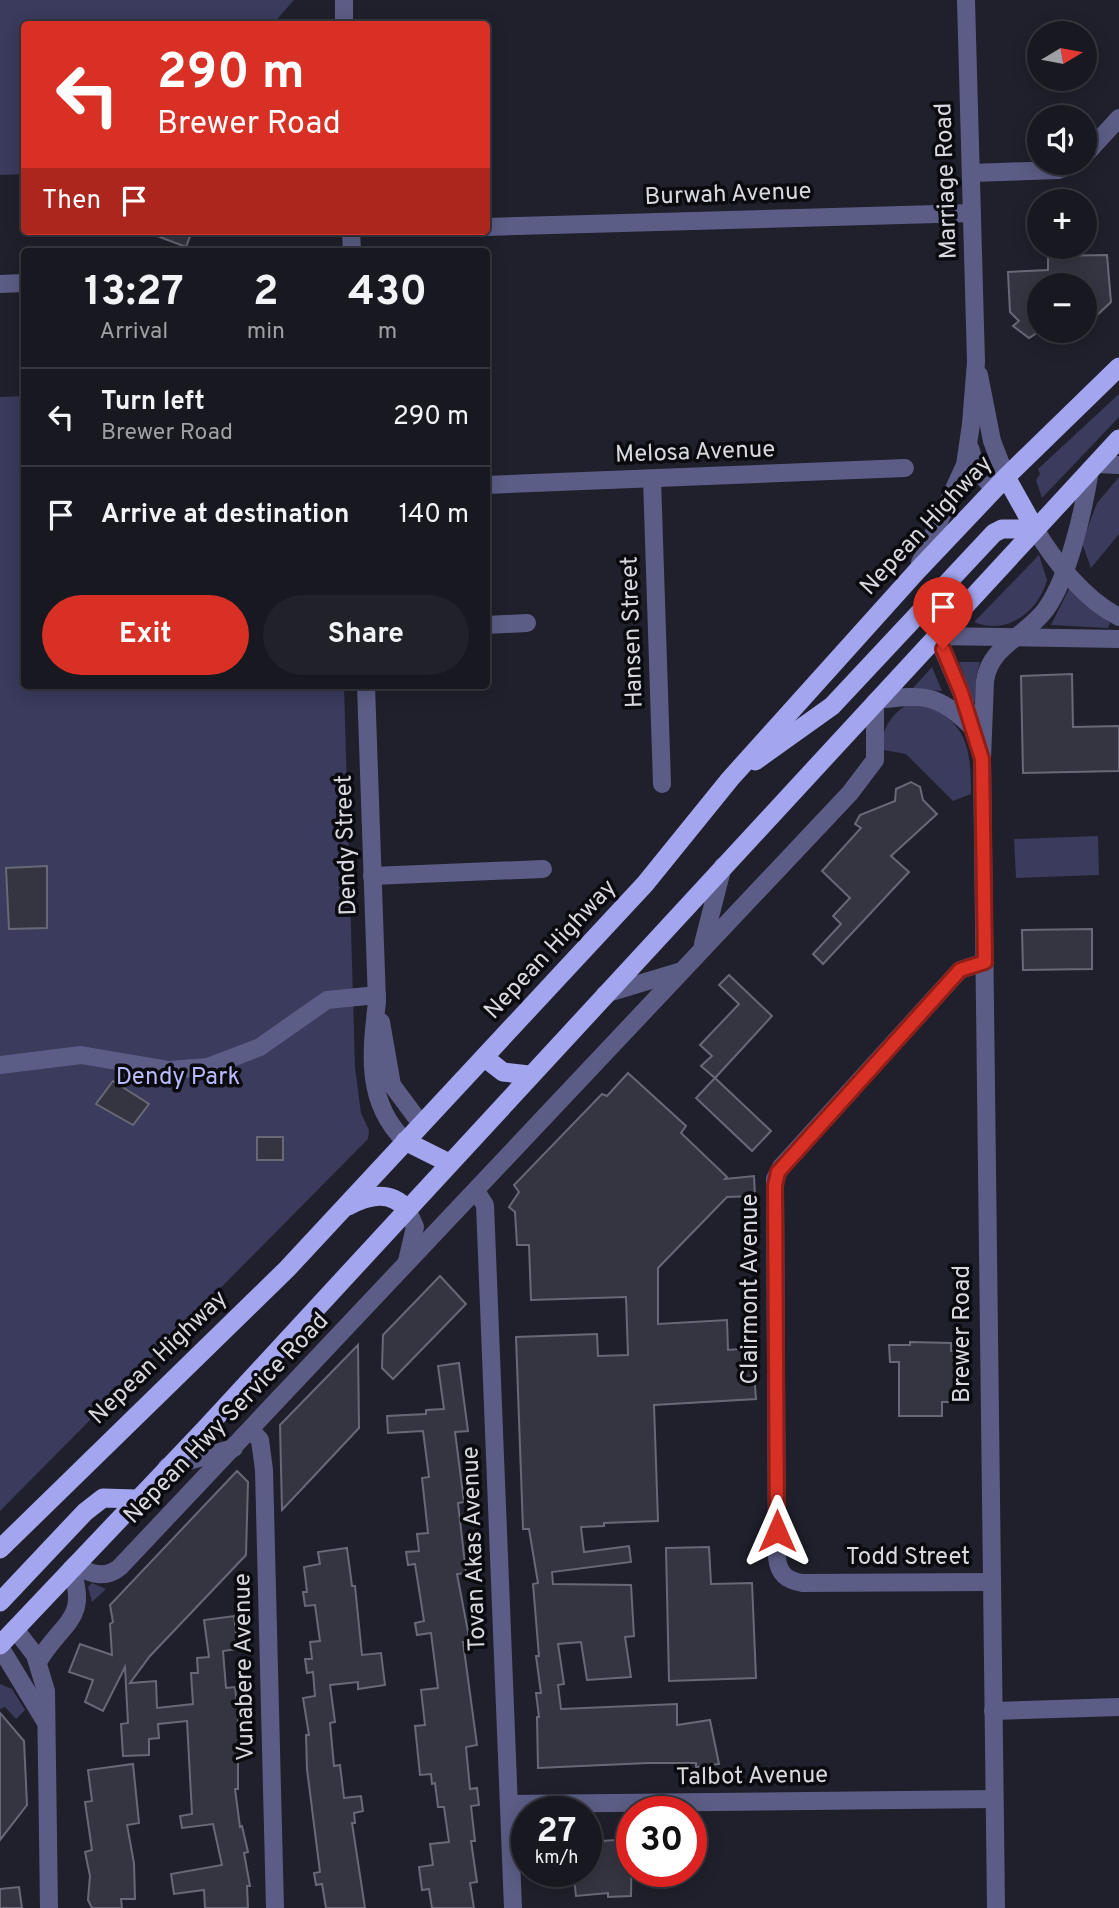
<!DOCTYPE html>
<html lang="en">
<head>
<meta charset="utf-8">
<style>
	:root { --surface:#171820; --page:#202129; --text:#f1f3f6; --muted:#9ea0a5; --line:#36373e; --accent:#d93025 }
	body { margin:0; font-family:Overpass,sans-serif; background:var(--page); color:var(--text); height:100vh; display:flex; flex-direction:column; font-size:26px; white-space:nowrap }
	* { box-sizing:border-box; margin:0 }
	p { font-size:23px; color:var(--muted) }
	.icon { flex:none; width:38px; height:38px; fill:none; stroke:currentColor; stroke-width:2; stroke-linecap:round; stroke-linejoin:round }
	.map { position:relative; flex:1; overflow:hidden }
	.side { position:absolute; left:21px; top:248px; width:469px; height:441px; display:flex; flex-direction:column; background:var(--surface); border-radius:7px; box-shadow:0 4px 18px #0003,0 0 0 2px var(--line) }
	.side>* { flex:none }
	.hud { position:absolute; left:21px; top:21px; width:469px; height:214px; border-radius:7px; box-shadow:0 4px 18px #0003,0 0 0 2px var(--line); background:#d93025; color:#fff; overflow:hidden }
	.needle { width:46px; rotate:80deg }
	.fabs { position:absolute; left:1027px; top:21px; display:grid; gap:14px }
	.fabs a { display:grid; place-items:center; width:70px; height:70px; border-radius:50%; background:var(--surface); box-shadow:0 4px 18px #0003,0 0 0 2px var(--line); font-size:35px }
	.speed { position:absolute; left:511px; top:1796px; display:flex; gap:14px; font-size:35px; font-weight:700; text-align:center }
	.speed>* { display:grid; place-content:center; width:91px; height:91px; border-radius:50%; background:var(--surface); box-shadow:0 4px 18px #0003,0 0 0 2px var(--line); line-height:1 }
	.speed small { font-size:18px; font-weight:400 }
	.speed .limit { border:10px solid #d22; background:#fff; color:#111 }
	.pin { position:absolute; display:grid; place-items:center; width:60px; height:60px; color:#fff; margin:-72px -30px; border-radius:50% 50% 50% 0; rotate:-45deg; box-shadow:0 0 7px #0007 }
	.pin .icon { rotate:45deg }
	.me { position:absolute; width:77px; margin:-38px; rotate:0deg; stroke-linejoin:round; filter:drop-shadow(0 0 5px #0008) }
	.turn { display:flex; align-items:center; gap:24px; height:147px; padding:0 21px; font-size:32px }
	.turn .icon { width:91px; height:91px; stroke-width:2.5 }
	.turn b { display:block; font-size:49px; line-height:60px }
	.then { display:flex; align-items:center; height:66px; padding:0 21px; background:#0003; gap:14px; font-size:26px }
	.eta { display:flex; justify-content:space-evenly; align-items:center; height:119px; text-align:center }
	.eta b { font-size:42px; font-weight:700; line-height:49px }
	.cta { display:flex; gap:14px; margin-top:auto; padding:14px 21px }
	.cta a { flex:1; height:80px; border-radius:42px; background:var(--accent); color:#fff; font-size:28px; font-weight:700; line-height:80px; text-align:center }
	.cta a+a { background:var(--page); color:var(--text) }
	ul { padding:0; list-style:none }
	li { display:flex; align-items:center; gap:21px; height:98px; padding:0 21px; border-top:2px solid var(--line) }
	li div { flex:1 }
	li b { display:block; font-size:26px }
	li em { font-style:normal }
	.map>svg:first-child { display:block }
	.green { fill:#3a3b5d }
	.building { fill:#343540; stroke:#686976; stroke-width:2 }
	.lines { fill:none; stroke-linecap:round; stroke-linejoin:round }
	.minor { stroke:#5b5d86; stroke-width:18 }
	.tertiary { stroke:#5b5d86; stroke-width:18 }
	.trunk { stroke:#a3a6ef; stroke-width:19 }
	.route-casing { stroke:#8d1f18; stroke-width:18 }
	.route { stroke:#d93025; stroke-width:12 }
	.labels { text-anchor:middle; dominant-baseline:central; stroke-width:7; stroke-linejoin:round; paint-order:stroke }
	.street-label { font-size:24px; fill:#d8d9e0; stroke:#0a0a0f }
	.park-label { font-size:24px; fill:#b7bbfc; stroke:#0a0a0f }
</style>
</head>
<body>
<div class="map">
<svg width="1119" height="1908" viewBox="0 0 1119 1908">
	<rect width="100%" height="100%" fill="#1f202b"/>
	<!-- green -->
	<g class="green">
		<path d="M 0,0 L 294,0 L 273,24 L 24,24 L 24,174 L 0,175 Z"/>
		<path d="M 1119,394 L 1119,417 L 1042,498 L 1036,480 L 1040,474 L 1038,469 Z"/>
		<path d="M 24,396 L 24,686 L 344,686 L 355,1067 L 361,1113 L 369,1130 L 368,1139 L 0,1511 L 0,397 Z"/>
		<path d="M 1119,477 L 1119,534 L 1091,568 L 1082,543 L 1097,503 Z"/>
		<path d="M 1039,555 L 1047,580 C 1039,611 1007,636 974,622 Z"/>
		<path d="M 1070,587 L 1110,623 L 1108,628 L 1051,625 Z"/>
		<path d="M 959,662 L 980,662 L 976,679 L 977,701 L 973,702 Z"/>
		<path d="M 932,667 L 942,691 L 912,689 Z"/>
		<path d="M 915,702 C 966,718 971,744 971,794 L 953,801 L 906,754 L 884,750 C 877,731 897,706 915,702 Z"/>
		<path d="M 1098,836 L 1099,875 L 1016,878 L 1014,839 Z"/>
		<path d="M 92,1583 L 106,1589 L 92,1602 L 88,1587 Z"/>
		<path d="M 0,1684 L 12,1689 L 25,1710 L 16,1719 L 5,1707 L 0,1709 Z"/>
	</g>
	<!-- building -->
	<g class="building">
		<path d="M 144,231 L 192,231 L 186,247 Z"/>
		<path d="M 1107,255 L 1111,302 L 1094,318 L 1085,319 L 1085,285 L 1040,285 L 1040,331 L 1029,338 L 1013,326 L 1019,321 L 1010,312 L 1008,272 L 1048,270 L 1048,256 Z"/>
		<path d="M 1072,674 L 1073,727 L 1119,726 L 1119,771 L 1023,773 L 1021,676 Z"/>
		<path d="M 911,782 L 920,787 L 923,800 L 937,814 L 891,856 L 909,872 L 823,964 L 813,954 L 841,924 L 833,916 L 850,898 L 822,871 L 861,828 L 855,824 L 860,815 L 895,801 L 896,789 Z"/>
		<path d="M 47,866 L 47,928 L 9,929 L 6,868 Z"/>
		<path d="M 1092,929 L 1092,969 L 1023,970 L 1022,930 Z"/>
		<path d="M 729,975 L 772,1016 L 715,1078 L 701,1066 L 712,1056 L 700,1045 L 739,1004 L 719,985 Z"/>
		<path d="M 628,1073 L 686,1126 L 681,1133 L 727,1177 L 725,1179 L 754,1176 L 755,1196 L 727,1197 L 658,1268 L 658,1324 L 727,1320 L 728,1350 L 752,1348 L 756,1399 L 654,1405 L 658,1521 L 604,1523 L 604,1526 L 581,1527 L 584,1552 L 629,1546 L 631,1562 L 552,1572 L 553,1584 L 631,1585 L 634,1636 L 625,1637 L 631,1677 L 587,1680 L 581,1642 L 558,1644 L 564,1684 L 558,1685 L 561,1709 L 677,1704 L 677,1725 L 710,1720 L 719,1764 L 696,1767 L 696,1763 L 648,1763 L 538,1768 L 537,1717 L 539,1717 L 536,1693 L 541,1693 L 536,1656 L 539,1656 L 533,1584 L 538,1583 L 529,1529 L 523,1529 L 516,1337 L 597,1334 L 598,1356 L 628,1355 L 626,1297 L 531,1300 L 529,1245 L 517,1245 L 515,1212 L 509,1207 L 519,1192 L 514,1185 L 602,1094 L 607,1096 Z"/>
		<path d="M 715,1078 L 771,1131 L 752,1151 L 696,1098 Z"/>
		<path d="M 113,1081 L 149,1104 L 133,1125 L 96,1104 Z"/>
		<rect x="257" y="1137" width="26" height="23"/>
		<path d="M 440,1276 L 466,1304 L 393,1379 L 382,1368 L 383,1335 Z"/>
		<path d="M 910,1342 L 951,1343 L 951,1351 L 965,1351 L 965,1370 L 956,1370 L 956,1402 L 942,1402 L 942,1416 L 899,1416 L 899,1362 L 890,1362 L 889,1345 L 910,1345 Z"/>
		<path d="M 358,1345 L 359,1428 L 282,1510 L 280,1425 Z"/>
		<path d="M 459,1363 L 468,1431 L 455,1432 L 464,1502 L 458,1503 L 466,1573 L 457,1574 L 470,1642 L 463,1642 L 477,1745 L 466,1747 L 470,1789 L 477,1788 L 479,1805 L 471,1806 L 475,1841 L 471,1841 L 477,1882 L 470,1883 L 474,1908 L 432,1908 L 429,1889 L 422,1890 L 419,1867 L 433,1865 L 430,1844 L 449,1842 L 444,1807 L 438,1807 L 435,1783 L 432,1784 L 431,1774 L 420,1775 L 415,1726 L 425,1725 L 421,1690 L 438,1688 L 431,1633 L 417,1635 L 415,1623 L 424,1621 L 415,1564 L 408,1565 L 406,1552 L 419,1551 L 417,1534 L 428,1533 L 422,1478 L 429,1477 L 423,1431 L 388,1433 L 387,1416 L 426,1414 L 426,1410 L 444,1409 L 438,1366 Z"/>
		<path d="M 237,1471 L 248,1482 L 246,1555 L 150,1656 L 130,1683 L 156,1681 L 157,1708 L 193,1704 L 191,1673 L 198,1673 L 197,1658 L 209,1657 L 204,1620 L 234,1616 L 238,1649 L 223,1651 L 226,1688 L 235,1687 L 238,1714 L 238,1789 L 235,1789 L 240,1827 L 242,1826 L 248,1852 L 244,1853 L 250,1886 L 247,1886 L 248,1908 L 205,1908 L 204,1890 L 174,1894 L 171,1874 L 222,1865 L 213,1824 L 182,1828 L 180,1816 L 192,1814 L 187,1721 L 158,1724 L 159,1738 L 149,1739 L 149,1755 L 123,1756 L 121,1724 L 128,1723 L 125,1667 L 103,1711 L 85,1702 L 93,1680 L 69,1672 L 80,1644 L 112,1655 L 110,1624 L 113,1622 L 110,1605 Z"/>
		<path d="M 709,1547 L 711,1584 L 752,1583 L 756,1678 L 669,1681 L 666,1548 Z"/>
		<path d="M 347,1548 L 352,1586 L 355,1586 L 362,1655 L 381,1653 L 385,1685 L 358,1689 L 358,1682 L 330,1685 L 335,1722 L 330,1723 L 334,1766 L 340,1765 L 344,1798 L 361,1796 L 363,1811 L 354,1813 L 355,1823 L 352,1823 L 365,1908 L 326,1908 L 322,1884 L 316,1885 L 314,1873 L 320,1872 L 307,1769 L 306,1735 L 309,1735 L 303,1698 L 315,1696 L 313,1672 L 307,1673 L 305,1659 L 312,1659 L 310,1642 L 320,1641 L 315,1605 L 305,1606 L 303,1592 L 307,1592 L 304,1567 L 320,1564 L 318,1552 Z"/>
		<path d="M 0,1713 L 24,1741 L 27,1805 L 0,1840 Z"/>
		<path d="M 133,1764 L 139,1823 L 127,1825 L 134,1863 L 135,1899 L 121,1899 L 122,1908 L 92,1908 L 88,1900 L 90,1876 L 85,1852 L 92,1850 L 85,1802 L 92,1801 L 88,1770 Z"/>
		<path d="M 632,1839 L 631,1896 L 608,1897 L 608,1893 L 576,1896 L 573,1871 L 586,1871 L 586,1842 Z"/>
		<path d="M 19,1887 L 22,1908 L 0,1908 L 0,1889 Z"/>
	</g>
	<g class="lines">
		<!-- minor -->
		<g class="minor">
			<path d="M 1085,155 L 1119,118"/>
			<path d="M 971,173 L 1058,170 L 1076,163"/>
			<path d="M 486,227 L 972,213"/>
			<path d="M 0,284 L 24,283"/>
			<path d="M 1096,464 L 1119,465"/>
			<path d="M 652,479 L 662,784"/>
			<path d="M 486,485 L 905,468"/>
			<path d="M 486,625 L 527,623"/>
			<path d="M 372,876 L 543,869"/>
			<path d="M 703,944 L 723,866"/>
			<path d="M 985,962 L 960,970 L 781,1167 L 775,1179 L 777,1558 C 779,1574 786,1580 802,1583 L 990,1582"/>
			<path d="M 605,994 L 678,972"/>
			<path d="M 0,1065 L 81,1055 L 169,1070 L 208,1067 L 260,1047 L 327,1000 L 377,995"/>
			<path d="M 476,1191 L 485,1205 L 513,1908"/>
			<path d="M 407,1261 L 415,1227 L 407,1209"/>
			<path d="M 251,1430 L 260,1440 L 264,1470 L 275,1908"/>
			<path d="M 167,1467 L 234,1448"/>
			<path d="M 74,1566 C 90,1573 105,1580 120,1567 L 850,793 L 875,760 L 875,702"/>
			<path d="M 993,1711 L 1119,1707"/>
			<path d="M 510,1804 L 994,1799"/>
		</g>
		<!-- tertiary -->
		<g class="tertiary">
			<path d="M 344,0 L 344,24"/>
			<path d="M 351,231 L 352,252"/>
			<path d="M 979,375 L 992,441 L 1006,477"/>
			<path d="M 970,448 L 977,470 L 994,489"/>
			<path d="M 1035,529 C 1054,561 1085,600 1119,617"/>
			<path d="M 920,563 L 965,465 L 971,424 L 976,362 L 966,0"/>
			<path d="M 937,636 L 1119,639"/>
			<path d="M 937,636 L 961,692 L 978,744"/>
			<path d="M 366,686 L 377,1002 C 371,1053 365,1102 405,1141"/>
			<path d="M 877,700 C 922,695 936,692 971,726"/>
			<path d="M 381,1022 L 392,1085 L 421,1124"/>
			<path d="M 15,1629 L 35,1655 L 46,1691 L 49,1908"/>
			<path d="M 0,1647 L 45,1721"/>
			<path d="M 38,1662 C 61,1622 90,1620 71,1569"/>
			<path d="M 996,1908 L 982,759 L 985,681 C 990,645 1027,636 1046,609 C 1069,577 1084,508 1090,470"/>
		</g>
		<!-- trunk -->
		<g class="trunk">
			<path d="M 1006,477 L 1035,529"/>
			<path d="M 755,761 L 832,706 L 994,533 L 1002,529 L 1035,529"/>
			<path d="M 485,1058 L 503,1072 L 529,1075"/>
			<path d="M 405,1141 L 449,1163"/>
			<path d="M 348,1206 C 369,1195 390,1190 407,1209"/>
			<path d="M 0,1549 L 287,1269 L 645,884 L 730,779 L 917,571 L 1006,477 L 1119,367"/>
			<path d="M 0,1602 L 85,1512 L 103,1498 L 136,1499"/>
			<path d="M 0,1645 L 205,1429 L 1119,439"/>
		</g>
	</g>
	<g class="lines">
		<!-- route casing -->
		<g class="route-casing">
			<path id="route" d="M 777,1531 L 775,1186 L 778,1172 L 960,970 L 985,962 L 982,759 L 961,692 L 943,649"/>
		</g>
		<!-- route -->
		<use href="#route" class="route"/>
	</g>
	<g class="labels">
		<!-- street labels -->
		<g class="street-label">
			<text transform="translate(947 181) rotate(-92)">Marriage Road</text>
			<text transform="translate(728 195) rotate(-2)">Burwah Avenue</text>
			<text transform="translate(695 453) rotate(-2)">Melosa Avenue</text>
			<text transform="translate(927 526) rotate(-47)">Nepean Highway</text>
			<text transform="translate(633 632) rotate(-92)">Hansen Street</text>
			<text transform="translate(347 845) rotate(-92)">Dendy Street</text>
			<text transform="translate(551 950) rotate(-47)">Nepean Highway</text>
			<text transform="translate(751 1289) rotate(-90)">Clairmont Avenue</text>
			<text transform="translate(963 1334) rotate(-90)">Brewer Road</text>
			<text transform="translate(159 1358) rotate(-44)">Nepean Highway</text>
			<text transform="translate(227 1419) rotate(-46)">Nepean Hwy Service Road</text>
			<text transform="translate(475 1549) rotate(-92)">Tovan Akas Avenue</text>
			<text x="908" y="1558">Todd Street</text>
			<text transform="translate(245 1667) rotate(-91)">Vunabere Avenue</text>
			<text transform="translate(752 1777) rotate(-1)">Talbot Avenue</text>
		</g>
		<!-- park labels -->
		<g class="park-label">
			<text x="178" y="1078">Dendy Park</text>
		</g>
	</g>
</svg>
<div class="fabs">
<a><svg class="needle" viewBox="-14 -14 28 28"><path d="M0-13l5 13h-10z" fill="#e53935"/><path d="M0 13l5-13h-10z" fill="#9ea0a5"/></svg></a>
<a><svg class="icon" aria-label="sound" viewBox="0 0 24 24"><path d="M4 9h4l5-4v14l-5-4H4zM17 9q2 3 0 6"/></svg></a>
<a>+</a>
<a>−</a>
</div>
<div class="speed"><div>27<small>km/h</small></div><div class="limit">30</div></div>
<div class="pin" style="left:943px;top:649px;background:#d93025"><svg class="icon" aria-label="arrive" viewBox="0 0 24 24"><path d="M6 21V4h12l-3 4 3 4H6"/></svg></div>
<svg class="me" style="left:777px;top:1531px" viewBox="-20 -20 40 40"><path d="M0-17L14 15 0 8-14 15z" fill="#d93025" stroke="#fff" stroke-width="4"/></svg>
<div class="hud">
<div class="turn"><svg class="icon" aria-label="left" viewBox="0 0 24 24"><path d="M17 20v-9H6M10 6l-5 5 5 5"/></svg><div><b>290 m</b>Brewer Road</div></div>
<div class="then">Then<svg class="icon" aria-label="arrive" viewBox="0 0 24 24"><path d="M6 21V4h12l-3 4 3 4H6"/></svg></div>
</div>
<section class="side">
<div class="eta">
<div><b>13:27</b><p>Arrival</p></div>
<div><b>2</b><p>min</p></div>
<div><b>430</b><p>m</p></div>
</div>
<ul>
<li><svg class="icon" aria-label="left" viewBox="0 0 24 24"><path d="M17 20v-9H6M10 6l-5 5 5 5"/></svg><div><b>Turn left</b><p>Brewer Road</p></div><em>290 m</em></li>
<li><svg class="icon" aria-label="arrive" viewBox="0 0 24 24"><path d="M6 21V4h12l-3 4 3 4H6"/></svg><div><b>Arrive at destination</b></div><em>140 m</em></li>
</ul>
<div class="cta"><a>Exit</a><a>Share</a></div>
</section>
</div>
</body>
</html>
